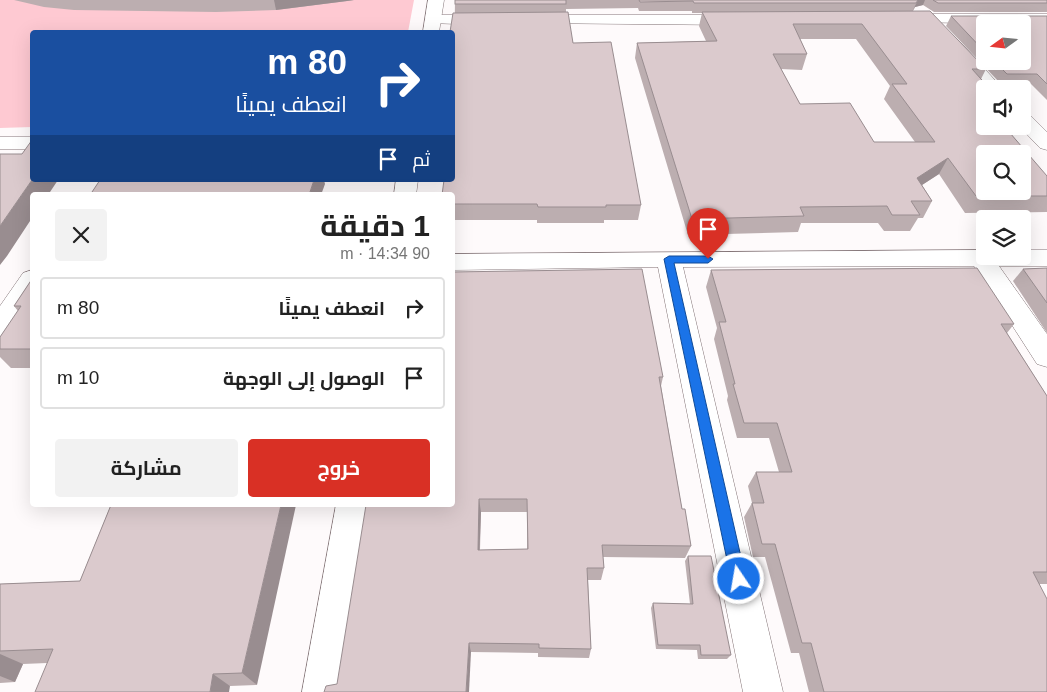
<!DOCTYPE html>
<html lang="ar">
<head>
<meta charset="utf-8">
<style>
	:root { --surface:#fff; --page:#f2f2f2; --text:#222; --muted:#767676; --line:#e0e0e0; --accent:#d93025 }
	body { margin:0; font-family:Helvetica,Cairo,sans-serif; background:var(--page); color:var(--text); direction:rtl; height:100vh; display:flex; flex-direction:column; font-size:19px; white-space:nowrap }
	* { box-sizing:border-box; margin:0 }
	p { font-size:16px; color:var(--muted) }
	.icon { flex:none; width:28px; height:28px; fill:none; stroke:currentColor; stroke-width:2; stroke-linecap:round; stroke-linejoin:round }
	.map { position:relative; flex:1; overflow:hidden; direction:ltr }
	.details { position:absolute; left:30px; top:192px; width:425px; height:315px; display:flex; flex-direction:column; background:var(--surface); border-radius:5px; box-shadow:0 5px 20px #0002; direction:rtl }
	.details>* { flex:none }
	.guide { position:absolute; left:30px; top:30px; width:425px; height:152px; border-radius:5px; box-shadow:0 5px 20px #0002; direction:rtl; background:#1a4fa0; color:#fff; overflow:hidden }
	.needle { width:32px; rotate:255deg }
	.controls { position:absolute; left:976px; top:15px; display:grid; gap:10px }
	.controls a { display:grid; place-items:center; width:55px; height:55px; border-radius:5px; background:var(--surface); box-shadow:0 5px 20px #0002; font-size:25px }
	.pin { position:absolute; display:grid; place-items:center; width:42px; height:42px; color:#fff; margin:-51px -21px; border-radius:50% 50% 50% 0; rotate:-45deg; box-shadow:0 0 5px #0007 }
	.pin .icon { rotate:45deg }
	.me { position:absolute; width:55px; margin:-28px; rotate:348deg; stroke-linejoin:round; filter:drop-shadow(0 0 4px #0008) }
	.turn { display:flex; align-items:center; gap:18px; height:105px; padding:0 25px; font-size:22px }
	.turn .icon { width:65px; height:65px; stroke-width:2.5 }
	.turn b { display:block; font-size:35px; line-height:42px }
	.then { display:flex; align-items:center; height:48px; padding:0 25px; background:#0003; gap:10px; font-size:19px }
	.round { display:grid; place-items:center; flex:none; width:52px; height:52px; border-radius:5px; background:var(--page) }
	.head { display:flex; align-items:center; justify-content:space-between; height:85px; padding:0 25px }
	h1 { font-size:30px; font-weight:700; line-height:38px }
	.action { display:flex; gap:10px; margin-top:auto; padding:10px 25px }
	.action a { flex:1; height:58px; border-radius:5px; background:var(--accent); color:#fff; font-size:20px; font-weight:700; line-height:58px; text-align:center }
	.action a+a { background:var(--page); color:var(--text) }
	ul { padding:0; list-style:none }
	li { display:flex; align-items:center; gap:15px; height:62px; margin:0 10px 8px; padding:0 15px; border:2px solid var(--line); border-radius:5px }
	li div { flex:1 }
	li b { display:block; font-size:19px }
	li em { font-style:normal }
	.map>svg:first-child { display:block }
	.green { fill:#fec9d2 }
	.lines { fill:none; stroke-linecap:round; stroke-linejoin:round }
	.minor-casing { stroke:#827376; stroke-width:1 }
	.tertiary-casing { stroke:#827376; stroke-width:1 }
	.minor { fill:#fff; fill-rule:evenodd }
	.tertiary { fill:#fff; fill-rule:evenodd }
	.wall { fill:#bcaeb0; fill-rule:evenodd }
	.shaded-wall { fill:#998d90 }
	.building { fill:#dbcacd; stroke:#998d90; fill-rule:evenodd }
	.route { fill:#1a73e8; stroke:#114b97 }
</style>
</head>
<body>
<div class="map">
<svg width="1047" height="692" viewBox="0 0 1047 692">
	<rect width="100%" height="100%" fill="#fefafb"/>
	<!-- green -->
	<path class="green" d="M 0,0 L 414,0 L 408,32 L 32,32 L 32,127 L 0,128 Z"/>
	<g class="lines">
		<!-- minor casing -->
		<g class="minor-casing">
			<g id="minor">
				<path d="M 899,14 L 1047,14 L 1047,24 L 893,22 L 891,19 L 893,16 Z"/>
				<path d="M 433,15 L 489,15 L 495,17 L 497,20 L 495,23 L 489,25 L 427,23 L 425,20 L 427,17 Z"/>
				<path d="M 532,15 L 736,15 L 742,17 L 744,20 L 742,23 L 736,25 L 526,23 L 524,20 L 526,17 Z"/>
				<path d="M 956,43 L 962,44 L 1003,89 L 985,90 L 947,48 L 950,44 Z"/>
				<path d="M 1022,112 L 1029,114 L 1047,132 L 1047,150 L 1040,148 L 1019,126 L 1022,126 Z"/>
				<rect x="0" y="137" width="32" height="12"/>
				<path d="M 985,250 L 985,256 L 1022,256 L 1022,250 L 1047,250 L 1047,266 L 999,266 L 1047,334 L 1047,367 L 1037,364 L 974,266 L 683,267 L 783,692 L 743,692 L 658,267 L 452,270 L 452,254 Z"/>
				<path d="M 32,270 L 32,298 L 9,334 L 0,337 L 0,306 L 23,273 Z"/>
			</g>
		</g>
		<!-- tertiary casing -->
		<g class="tertiary-casing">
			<g id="tertiary">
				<path d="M 428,0 L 444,0 L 439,32 L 423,32 Z"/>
				<path d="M 396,180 L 418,180 L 416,195 L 394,195 Z"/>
				<path d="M 336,505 L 370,505 L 342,692 L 302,692 Z"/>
			</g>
		</g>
		<!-- minor -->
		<use href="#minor" class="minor"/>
		<!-- tertiary -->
		<use href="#tertiary" class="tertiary"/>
	</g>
	<!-- wall -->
	<g class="wall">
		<path d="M 14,0 L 354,0 L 347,1 L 276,10 L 216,12 L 74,10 L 44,7 Z"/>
		<path d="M 455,0 L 1047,0 L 1047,12 L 934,12 L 923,5 L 915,7 L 913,11 L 986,69 L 981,79 L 985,89 L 985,126 L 1047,176 L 1047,212 L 965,213 L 939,174 L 922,185 L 932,201 L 923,218 L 918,218 L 910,231 L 884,231 L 878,223 L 801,223 L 798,232 L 688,235 L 635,58 L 637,43 L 706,41 L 699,26 L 702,13 L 692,13 L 692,11 L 639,11 L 638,8 L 566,9 L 566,12 L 573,43 L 641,205 L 638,220 L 604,220 L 604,223 L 537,223 L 537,220 L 452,220 ZM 800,39 L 856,39 L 890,86 L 884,99 L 915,142 L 874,142 L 800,104 L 781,69 L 802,70 L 807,54 Z"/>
		<path d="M 951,16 L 1047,16 L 1047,100 L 1031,84 L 1001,84 L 946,26 ZM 985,24 L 1022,61 L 985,61 Z"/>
		<path d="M 1047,268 L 1047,333 L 1013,281 L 1023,269 Z"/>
		<path d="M 711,270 L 1014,324 L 1007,333 L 1047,396 L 1047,584 L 1039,584 L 1047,692 L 809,692 L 799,653 L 791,653 L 765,557 L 753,557 L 744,517 L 752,503 L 748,486 L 756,472 L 779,472 L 769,438 L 737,438 L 727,400 L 728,396 L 714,339 L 717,328 L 706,287 Z"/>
		<path d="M 452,272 L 663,377 L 661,386 L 682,509 L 691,546 L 685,558 L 603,557 L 604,568 L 601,580 L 588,580 L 591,649 L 589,658 L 538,657 L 538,653 L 471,652 L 337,684 L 452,505 ZM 481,512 L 527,512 L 527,549 L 480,550 Z"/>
		<path d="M 32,279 L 32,368 L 11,368 L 0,357 L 0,337 L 18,311 L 14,306 Z"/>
		<path d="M 111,505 L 257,685 L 230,686 L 47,663 L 23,664 L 15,682 L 0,683 L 0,584 L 80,581 Z"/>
		<path d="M 688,556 L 731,655 L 727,659 L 698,659 L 697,650 L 656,649 L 651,608 L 653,603 L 690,604 L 685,561 Z"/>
	</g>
	<!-- shaded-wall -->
	<g class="shaded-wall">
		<path d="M 274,0 L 354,0 L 347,1 L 276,10 Z"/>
		<path d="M 918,0 L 925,0 L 923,5 L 915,7 L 912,12 Z"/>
		<path d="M 948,158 L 939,174 L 908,194 L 917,178 Z"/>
		<path d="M 32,180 L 58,180 L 48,195 L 32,195 L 32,218 L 7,256 L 0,265 L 0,226 Z"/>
		<path d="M 314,180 L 324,180 L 325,184 L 321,195 L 309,195 Z"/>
		<path d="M 479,499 L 481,512 L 479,562 L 478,550 Z"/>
		<path d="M 281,505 L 296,505 L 257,685 L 242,673 Z"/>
		<path d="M 469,643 L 471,652 L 469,692 L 466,692 Z"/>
		<path d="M 0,654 L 23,664 L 15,682 L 0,676 Z"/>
		<path d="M 213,674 L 230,686 L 229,692 L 210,692 Z"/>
	</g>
	<!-- building -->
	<g class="building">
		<rect x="455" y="0" width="111" height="4"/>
		<path d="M 639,0 L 918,0 L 916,3 L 694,3 L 693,1 L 640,2 Z"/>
		<path d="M 933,0 L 1047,0 L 1047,3 L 938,3 Z"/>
		<path d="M 930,11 L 986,69 L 972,69 L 990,89 L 985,89 L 985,101 L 982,101 L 985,105 L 985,126 L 1004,126 L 1047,176 L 1047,196 L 976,196 L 948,158 L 917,178 L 932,201 L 911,201 L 920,215 L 892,215 L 887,206 L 800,207 L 804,216 L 692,219 L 637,43 L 717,41 L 702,12 ZM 793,24 L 862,24 L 907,84 L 892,84 L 935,142 L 874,142 L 850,103 L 800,104 L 773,54 L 807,54 ZM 985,154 L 1022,154 L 1022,191 L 985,191 Z"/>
		<path d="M 568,12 L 573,43 L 611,42 L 641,205 L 606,205 L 606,207 L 538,207 L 537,204 L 452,204 L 452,195 L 442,195 L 444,180 L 452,180 L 452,32 L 450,32 L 453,13 Z"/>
		<path d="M 951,16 L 1047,16 L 1047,84 L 1037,74 L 1007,74 L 994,61 L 1022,61 L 1022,24 L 985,24 L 985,52 Z"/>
		<path d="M 32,140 L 32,180 L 0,226 L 0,154 L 22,154 Z"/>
		<path d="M 100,180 L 314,180 L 309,195 L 90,195 Z"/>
		<path d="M 977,268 L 1014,324 L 1001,324 L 1047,396 L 1047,572 L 1033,572 L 1047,599 L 1047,692 L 824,692 L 811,643 L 802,643 L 775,544 L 762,544 L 752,503 L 764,503 L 756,472 L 792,472 L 777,423 L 744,423 L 733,384 L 735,384 L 719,322 L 726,322 L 711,270 Z"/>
		<path d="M 1047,268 L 1047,303 L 1023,269 Z"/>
		<path d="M 642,269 L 663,377 L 659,377 L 682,509 L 685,509 L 691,546 L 602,545 L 604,568 L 587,568 L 591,649 L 539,648 L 539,644 L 469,643 L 466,692 L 324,692 L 326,686 L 337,684 L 366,505 L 452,505 L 452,272 ZM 479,499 L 527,499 L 528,549 L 478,550 Z"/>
		<path d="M 32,279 L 32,349 L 0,349 L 0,337 L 21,306 L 14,306 Z"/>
		<path d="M 111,505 L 281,505 L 242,673 L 213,674 L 210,692 L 35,692 L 53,649 L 0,651 L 0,584 L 80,581 Z"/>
		<path d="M 688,556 L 711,556 L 731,655 L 701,655 L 700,645 L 658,645 L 653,603 L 693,604 Z"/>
	</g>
	<!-- route -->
	<path class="route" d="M 669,256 L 708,256 L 713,259 L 708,263 L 674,263 L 746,579 L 744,584 L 739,586 L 734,584 L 731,579 L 664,259 Z"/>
</svg>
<div class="controls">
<a><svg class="needle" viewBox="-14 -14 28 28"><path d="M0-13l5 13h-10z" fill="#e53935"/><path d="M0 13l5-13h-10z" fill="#767676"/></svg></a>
<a><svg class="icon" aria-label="sound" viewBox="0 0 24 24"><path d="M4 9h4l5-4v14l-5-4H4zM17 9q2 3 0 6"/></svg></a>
<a><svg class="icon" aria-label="search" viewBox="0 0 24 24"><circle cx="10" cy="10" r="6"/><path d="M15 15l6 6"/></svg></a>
<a><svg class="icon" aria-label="layers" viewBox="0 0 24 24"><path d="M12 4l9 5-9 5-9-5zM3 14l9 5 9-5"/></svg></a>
</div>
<div class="pin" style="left:708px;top:259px;background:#d93025"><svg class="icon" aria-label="arrive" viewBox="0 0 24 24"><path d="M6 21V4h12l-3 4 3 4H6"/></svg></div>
<svg class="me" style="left:739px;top:579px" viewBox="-20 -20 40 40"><circle r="17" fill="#1a73e8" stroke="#fff" stroke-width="3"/><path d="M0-11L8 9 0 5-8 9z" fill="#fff"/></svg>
<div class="guide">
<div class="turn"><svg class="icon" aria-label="right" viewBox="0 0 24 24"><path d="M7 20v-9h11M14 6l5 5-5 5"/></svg><div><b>80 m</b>انعطف يمينًا</div></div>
<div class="then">ثم<svg class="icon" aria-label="arrive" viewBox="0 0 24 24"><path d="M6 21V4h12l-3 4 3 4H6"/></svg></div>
</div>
<section class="details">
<div class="head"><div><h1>1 دقيقة</h1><p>90 m · 14:34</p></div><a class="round"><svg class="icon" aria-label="close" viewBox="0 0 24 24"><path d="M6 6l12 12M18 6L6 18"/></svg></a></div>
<ul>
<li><svg class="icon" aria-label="right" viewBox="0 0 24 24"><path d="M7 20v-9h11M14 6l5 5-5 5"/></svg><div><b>انعطف يمينًا</b></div><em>80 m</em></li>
<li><svg class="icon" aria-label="arrive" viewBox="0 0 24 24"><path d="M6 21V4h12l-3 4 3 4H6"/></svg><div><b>الوصول إلى الوجهة</b></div><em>10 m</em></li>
</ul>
<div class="action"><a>خروج</a><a>مشاركة</a></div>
</section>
</div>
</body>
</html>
